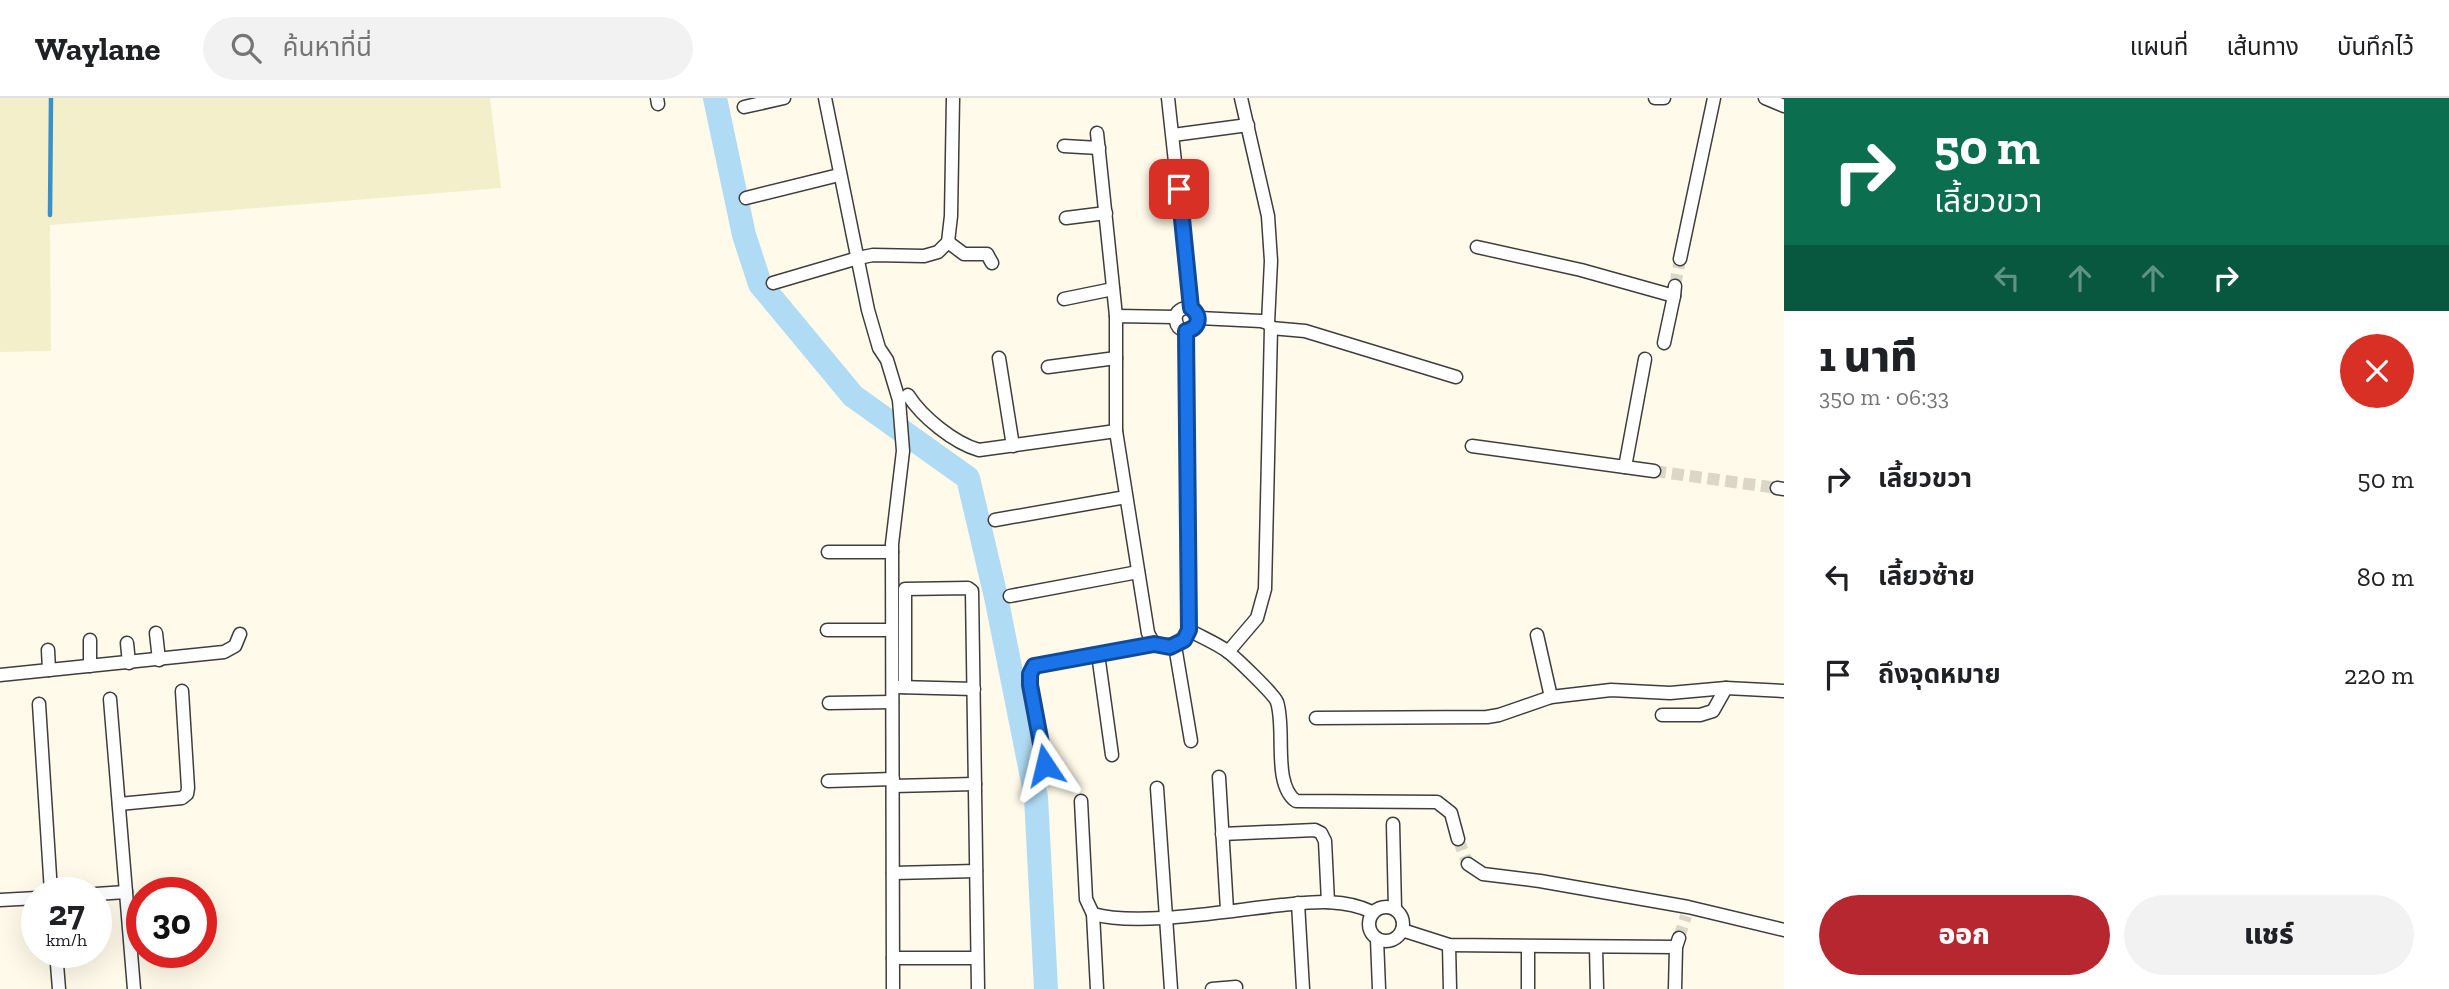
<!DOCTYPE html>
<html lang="th">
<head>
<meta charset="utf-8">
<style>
	:root { --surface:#fff; --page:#f2f2f2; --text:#202124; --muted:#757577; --line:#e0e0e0; --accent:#b72730 }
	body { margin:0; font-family:"Zilla Slab","Noto Sans Thai",serif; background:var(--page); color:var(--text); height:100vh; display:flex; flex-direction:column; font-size:26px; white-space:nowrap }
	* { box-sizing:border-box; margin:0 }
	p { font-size:23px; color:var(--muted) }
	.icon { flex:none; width:38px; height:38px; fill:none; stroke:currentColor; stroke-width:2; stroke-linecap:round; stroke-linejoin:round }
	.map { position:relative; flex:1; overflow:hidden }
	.details { display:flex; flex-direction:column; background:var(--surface); width:665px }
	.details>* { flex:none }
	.banner { background:#0b6e4f; color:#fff; overflow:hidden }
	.speed { position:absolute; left:21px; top:779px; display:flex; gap:14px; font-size:35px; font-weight:700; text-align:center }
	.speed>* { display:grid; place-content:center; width:91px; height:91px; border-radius:50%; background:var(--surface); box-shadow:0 7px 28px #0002; line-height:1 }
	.speed small { font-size:18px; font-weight:400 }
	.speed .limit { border:10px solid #d22; background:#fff; color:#111 }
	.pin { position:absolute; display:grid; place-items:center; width:60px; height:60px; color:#fff; margin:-30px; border-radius:14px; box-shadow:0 4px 10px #0006 }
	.me { position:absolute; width:77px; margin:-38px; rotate:350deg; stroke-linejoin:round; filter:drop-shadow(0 0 5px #0008) }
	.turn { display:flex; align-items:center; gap:24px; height:147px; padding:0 35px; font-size:32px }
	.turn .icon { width:91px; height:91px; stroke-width:2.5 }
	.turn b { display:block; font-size:49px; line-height:60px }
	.lanes { display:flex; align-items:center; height:66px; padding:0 35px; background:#0003; justify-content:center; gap:35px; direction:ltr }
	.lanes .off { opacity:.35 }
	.round { display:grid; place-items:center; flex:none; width:74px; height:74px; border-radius:37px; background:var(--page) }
	.headline { display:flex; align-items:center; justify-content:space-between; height:119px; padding:0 35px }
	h1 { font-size:42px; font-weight:800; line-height:52px }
	.button { display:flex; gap:14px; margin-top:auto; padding:14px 35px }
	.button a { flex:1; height:80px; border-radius:42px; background:var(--accent); color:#fff; font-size:28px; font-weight:800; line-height:80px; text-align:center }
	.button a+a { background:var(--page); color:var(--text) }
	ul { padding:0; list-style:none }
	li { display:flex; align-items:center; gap:21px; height:98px; padding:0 35px }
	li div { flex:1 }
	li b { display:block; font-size:26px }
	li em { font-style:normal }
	header { display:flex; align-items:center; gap:42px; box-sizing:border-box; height:98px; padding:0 35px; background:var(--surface); border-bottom:2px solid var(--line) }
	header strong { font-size:33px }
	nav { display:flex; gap:38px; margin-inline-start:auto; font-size:24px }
	.search { width:490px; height:63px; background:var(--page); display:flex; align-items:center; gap:18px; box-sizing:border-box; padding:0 24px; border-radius:38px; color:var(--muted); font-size:26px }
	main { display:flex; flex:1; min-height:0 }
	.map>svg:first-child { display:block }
	.farmland { fill:#f3efcb }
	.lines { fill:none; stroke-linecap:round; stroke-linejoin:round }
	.stream { stroke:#3991c9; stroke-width:4.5 }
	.river { stroke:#b0dbf4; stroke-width:24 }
	.minor-tunnel { stroke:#dad6c8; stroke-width:12; stroke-dasharray:12 6; stroke-linecap:butt }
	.minor-casing { stroke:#3e3e3e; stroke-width:15 }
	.minor { stroke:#fff; stroke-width:12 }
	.route-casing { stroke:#114b97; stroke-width:18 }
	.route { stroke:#1a73e8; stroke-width:12 }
</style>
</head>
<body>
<header>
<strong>Waylane</strong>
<div class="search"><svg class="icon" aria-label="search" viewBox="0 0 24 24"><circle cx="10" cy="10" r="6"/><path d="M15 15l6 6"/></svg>ค้นหาที่นี่</div>
<nav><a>แผนที่</a><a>เส้นทาง</a><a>บันทึกไว้</a></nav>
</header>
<main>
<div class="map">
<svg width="1784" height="891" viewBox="0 0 1784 891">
	<rect width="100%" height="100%" fill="#fffae9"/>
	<!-- farmland -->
	<path class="farmland" d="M 0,0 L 490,0 L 501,90 L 50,127 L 51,253 L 0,254 Z"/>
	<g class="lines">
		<!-- stream -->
		<path class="stream" d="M 50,117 L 51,0"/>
		<!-- river -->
		<path class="river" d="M 715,0 L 744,137 L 760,186 L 853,298 L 968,380 L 996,499 L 1036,699 L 1046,891"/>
		<!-- minor-tunnel -->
		<g class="minor-tunnel">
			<path d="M 1675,188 L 1680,161"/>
			<path d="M 1654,373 L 1777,390"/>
			<path d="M 1458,741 L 1468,766"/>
			<path d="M 1679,840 L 1686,818"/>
		</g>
		<!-- minor casing -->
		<g class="minor-casing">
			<g id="minor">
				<path d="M 657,0 L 658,6"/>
				<path d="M 825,0 L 868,212 L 879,250 L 887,262 L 899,302 L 903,353 L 892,446 L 893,891"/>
				<path d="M 1168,0 L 1191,210 C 1213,226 1179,243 1176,223 C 1174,213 1183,209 1191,210"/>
				<path d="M 1241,0 L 1268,118 L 1271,163 L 1268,225"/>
				<path d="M 1655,0 L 1664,0"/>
				<path d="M 1765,0 L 1784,8"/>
				<path d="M 744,9 L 784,0"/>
				<path d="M 1097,35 L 1116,218"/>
				<path d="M 1173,37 L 1248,27"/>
				<path d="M 1064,48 L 1099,50"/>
				<path d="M 746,100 L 839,77"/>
				<path d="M 1066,120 L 1106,115"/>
				<path d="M 948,144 L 964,156 L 987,156 L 992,165"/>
				<path d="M 1477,149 L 1581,172 L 1674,198 L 1675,188"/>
				<path d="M 1680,161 L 1714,0"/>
				<path d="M 773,185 L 858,160 L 873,157 L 924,158 L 938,154 L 948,144 L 951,118 L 953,0"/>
				<path d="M 1064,201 L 1113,191"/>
				<path d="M 1199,220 L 1261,223 L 1268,225 L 1271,230 L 1265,491 L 1257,520 L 1228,554"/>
				<path d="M 1271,230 L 1305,233 L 1456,279"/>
				<path d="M 1664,245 L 1674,198"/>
				<path d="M 999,260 L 1013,348"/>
				<path d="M 1048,269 L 1116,260"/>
				<path d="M 908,297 C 922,319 954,345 979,352 L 1116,333 L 1116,218 L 1175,219"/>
				<path d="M 1116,333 L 1148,535 L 1154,546 C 1171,549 1180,548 1189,532 L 1186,233"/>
				<path d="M 1472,348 L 1654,373"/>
				<path d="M 1625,369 L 1645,261"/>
				<path d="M 1777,390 L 1784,391"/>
				<path d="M 995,422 L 1126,399"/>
				<path d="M 828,454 L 892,454"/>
				<path d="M 1010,498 L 1138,474"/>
				<path d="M 827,532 L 892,532"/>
				<path d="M 1189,532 C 1201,539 1216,545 1227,553 C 1235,559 1274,596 1277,604 C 1286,631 1272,686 1296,703 L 1437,704 L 1451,715 L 1458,741"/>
				<path d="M 156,535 L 159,562"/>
				<path d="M 1537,537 L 1551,599"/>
				<path d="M 90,542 L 90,568"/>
				<path d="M 127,545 L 129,565"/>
				<path d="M 1175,548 L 1191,643"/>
				<path d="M 48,552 L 49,572"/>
				<path d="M 1098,556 L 1112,657"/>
				<path d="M 0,577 L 224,554 L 235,548 L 240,536"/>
				<path d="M 898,589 L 974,591"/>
				<path d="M 905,589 L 905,491 L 968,490 L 972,493 L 978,891"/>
				<path d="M 110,601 L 134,891"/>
				<path d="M 829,605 L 892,604"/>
				<path d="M 39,606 L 51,794"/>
				<path d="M 1662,617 L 1700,617 L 1713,613 L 1726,590"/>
				<path d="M 1316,620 L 1487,619 L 1499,617 L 1551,599 L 1611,592 L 1670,595 L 1726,590 L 1784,593"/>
				<path d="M 1045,667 L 1030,587 L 1030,576 L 1034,568 L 1154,546"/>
				<path d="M 1219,679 L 1227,812"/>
				<path d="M 828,683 L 893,681"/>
				<path d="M 893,688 L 975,686"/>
				<path d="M 1157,690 L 1171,891"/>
				<path d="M 1081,703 L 1086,801 L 1093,816 C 1139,829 1231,812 1282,807 C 1312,804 1344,800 1372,814"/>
				<path d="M 119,706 L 182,700 L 187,696 L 188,690 L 182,593"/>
				<path d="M 1393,726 L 1395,811"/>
				<path d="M 1222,736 L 1315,732 L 1321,735 L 1325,743 L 1328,804"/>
				<path d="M 1468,766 L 1483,776 L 1540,783 L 1688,809 L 1784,832"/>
				<path d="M 893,775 L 976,773"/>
				<path d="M 96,796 L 126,794"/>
				<path d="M 0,802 L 37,800"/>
				<path d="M 1298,805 L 1303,891"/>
				<circle cx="1386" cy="826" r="17"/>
				<path d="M 1093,816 L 1097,891"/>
				<path d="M 1402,832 L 1449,847 L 1676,849"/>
				<path d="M 1377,841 L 1379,891"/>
				<path d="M 1449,847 L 1450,891"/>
				<path d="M 1528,849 L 1528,891"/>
				<path d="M 1596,849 L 1597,891"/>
				<path d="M 56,854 L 59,891"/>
				<path d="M 893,860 L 977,860"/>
				<path d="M 1212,891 L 1236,889"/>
				<path d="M 1675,891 L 1676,849 L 1679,840"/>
			</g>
		</g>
		<!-- minor -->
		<use href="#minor" class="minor"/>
	</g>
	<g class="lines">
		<!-- route casing -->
		<g class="route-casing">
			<path id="route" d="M 1045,667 L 1030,587 L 1030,576 L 1034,568 L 1154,546 L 1170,549 L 1184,542 L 1189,532 L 1186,233 C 1199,230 1202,218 1191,210 L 1179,91"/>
		</g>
		<!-- route -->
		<use href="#route" class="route"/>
	</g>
</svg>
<div class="speed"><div>27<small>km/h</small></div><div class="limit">30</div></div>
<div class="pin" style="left:1179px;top:91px;background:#d93025"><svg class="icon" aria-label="arrive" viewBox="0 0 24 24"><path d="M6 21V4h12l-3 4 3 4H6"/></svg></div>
<svg class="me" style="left:1045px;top:667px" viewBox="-20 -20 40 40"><path d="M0-17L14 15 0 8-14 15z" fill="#1a73e8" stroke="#fff" stroke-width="4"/></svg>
</div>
<section class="details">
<div class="banner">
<div class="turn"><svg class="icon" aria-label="right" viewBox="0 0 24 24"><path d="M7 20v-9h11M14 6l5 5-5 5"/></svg><div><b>50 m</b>เลี้ยวขวา</div></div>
<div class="lanes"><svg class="icon off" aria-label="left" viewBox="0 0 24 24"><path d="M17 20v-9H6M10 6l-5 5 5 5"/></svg><svg class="icon off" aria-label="ahead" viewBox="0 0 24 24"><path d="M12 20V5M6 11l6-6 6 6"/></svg><svg class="icon off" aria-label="ahead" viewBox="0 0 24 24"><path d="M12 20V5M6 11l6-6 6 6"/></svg><svg class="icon" aria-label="right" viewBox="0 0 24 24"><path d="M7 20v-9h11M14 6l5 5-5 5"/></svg></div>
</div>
<div class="headline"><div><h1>1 นาที</h1><p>350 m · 06:33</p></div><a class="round" style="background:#d93025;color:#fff"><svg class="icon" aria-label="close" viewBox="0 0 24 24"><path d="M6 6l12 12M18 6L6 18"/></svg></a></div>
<ul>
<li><svg class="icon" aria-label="right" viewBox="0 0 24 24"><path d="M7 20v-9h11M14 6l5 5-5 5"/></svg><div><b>เลี้ยวขวา</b></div><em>50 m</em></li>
<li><svg class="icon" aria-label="left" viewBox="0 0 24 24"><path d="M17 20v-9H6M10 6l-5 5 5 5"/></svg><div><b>เลี้ยวซ้าย</b></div><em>80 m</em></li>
<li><svg class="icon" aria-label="arrive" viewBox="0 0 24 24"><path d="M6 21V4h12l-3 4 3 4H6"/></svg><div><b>ถึงจุดหมาย</b></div><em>220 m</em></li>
</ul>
<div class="button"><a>ออก</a><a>แชร์</a></div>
</section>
</main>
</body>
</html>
